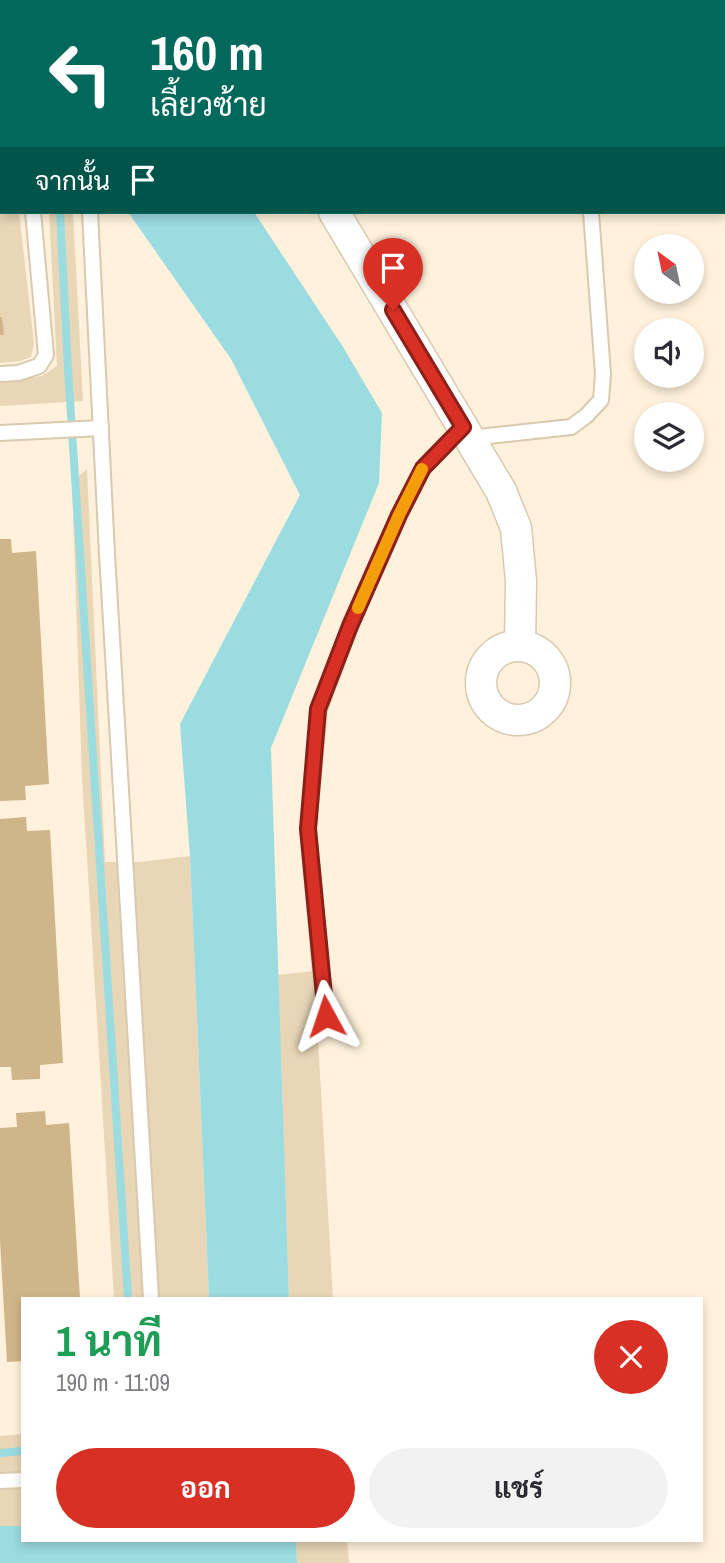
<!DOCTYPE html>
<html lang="th">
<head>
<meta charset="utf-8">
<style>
	:root { --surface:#fff; --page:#f2f2f3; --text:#2b2b33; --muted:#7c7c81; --accent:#d93025 }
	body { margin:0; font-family:"Archivo Narrow",Sarabun,sans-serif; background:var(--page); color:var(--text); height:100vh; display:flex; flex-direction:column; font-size:26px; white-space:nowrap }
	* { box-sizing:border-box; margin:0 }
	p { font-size:23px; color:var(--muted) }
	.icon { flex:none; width:38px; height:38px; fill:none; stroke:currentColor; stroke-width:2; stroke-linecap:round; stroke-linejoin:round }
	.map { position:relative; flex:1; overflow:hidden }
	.drawer { position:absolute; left:21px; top:1297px; width:682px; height:245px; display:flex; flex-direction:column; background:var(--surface); border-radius:0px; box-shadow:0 4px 10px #0003 }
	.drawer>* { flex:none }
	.guide { position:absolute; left:0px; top:0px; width:726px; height:214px; box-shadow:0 4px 10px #0003; background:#00695c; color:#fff; overflow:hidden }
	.needle { width:46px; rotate:327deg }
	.controls { position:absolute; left:634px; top:234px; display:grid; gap:14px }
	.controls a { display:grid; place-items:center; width:70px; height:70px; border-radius:50%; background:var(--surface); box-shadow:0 4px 10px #0003; font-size:35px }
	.pin { position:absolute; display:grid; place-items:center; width:60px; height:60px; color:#fff; margin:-72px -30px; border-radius:50% 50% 50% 0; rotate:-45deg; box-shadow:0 0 7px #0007 }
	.pin .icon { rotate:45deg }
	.me { position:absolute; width:77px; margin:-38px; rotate:355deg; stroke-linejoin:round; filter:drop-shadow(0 0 5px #0008) }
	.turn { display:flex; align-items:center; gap:24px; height:147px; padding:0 35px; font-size:32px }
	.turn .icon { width:91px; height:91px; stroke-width:2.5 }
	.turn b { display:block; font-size:49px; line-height:60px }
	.then { display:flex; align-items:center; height:66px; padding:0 35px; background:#0003; gap:14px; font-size:26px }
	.round { display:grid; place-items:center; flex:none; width:74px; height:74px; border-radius:37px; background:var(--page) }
	.head { display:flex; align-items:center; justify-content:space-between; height:119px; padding:0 35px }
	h1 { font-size:42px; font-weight:700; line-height:52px; color:#1e9e55 }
	.action { display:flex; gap:14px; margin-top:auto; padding:14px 35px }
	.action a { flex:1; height:80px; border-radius:42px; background:var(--accent); color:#fff; font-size:28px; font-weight:700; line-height:80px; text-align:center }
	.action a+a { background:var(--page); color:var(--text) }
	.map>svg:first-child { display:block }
	.green { fill:#e8d6b7 }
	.water { fill:#9bdce1 }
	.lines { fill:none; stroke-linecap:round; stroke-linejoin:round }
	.stream { stroke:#9bdce1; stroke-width:8 }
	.building { fill:#cfb589 }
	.service-casing { stroke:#d9c9ae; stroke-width:18 }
	.minor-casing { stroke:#d9c9ae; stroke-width:33 }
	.service { stroke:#fff; stroke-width:14 }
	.minor { stroke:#fff; stroke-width:30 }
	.route-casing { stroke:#8d1f18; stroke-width:18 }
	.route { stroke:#d93025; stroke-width:12 }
	.slow { stroke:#f59e0b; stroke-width:12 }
</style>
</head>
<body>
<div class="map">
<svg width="725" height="1563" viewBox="0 0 725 1563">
	<rect width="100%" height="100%" fill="#fff1db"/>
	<!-- green -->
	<g class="green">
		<path d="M 0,0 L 3,0 L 3,2 L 2,2 L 2,212 L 19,212 L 34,343 L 31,357 L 20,361 L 0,363 Z"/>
		<path d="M 49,212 L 73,212 L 83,401 L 0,406 L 0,382 L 42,376 L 57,366 Z"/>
		<path d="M 87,469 L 105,862 L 139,862 L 190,856 L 209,1298 L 114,1298 L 82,777 L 72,482 Z"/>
		<path d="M 314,971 L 333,1298 L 289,1298 L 278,975 Z"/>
		<path d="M 23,1434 L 23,1526 L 0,1526 L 0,1436 Z"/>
		<path d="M 296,1540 L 347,1540 L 349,1563 L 297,1563 Z"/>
	</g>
	<!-- water -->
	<g class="water">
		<rect x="120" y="0" width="109" height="2"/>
		<path d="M 128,212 L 254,212 L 343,347 L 382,413 L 379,483 L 271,748 L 289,1298 L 209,1298 L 190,856 L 180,724 L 300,495 L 231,359 Z"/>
		<path d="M 0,1526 L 23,1526 L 23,1540 L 296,1540 L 297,1563 L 0,1563 Z"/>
	</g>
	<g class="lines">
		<!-- stream -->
		<g class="stream">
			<path d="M 50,0 L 50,2"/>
			<path d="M 60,212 L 68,369 L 128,1298"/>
			<path d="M 0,1453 L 23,1451"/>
		</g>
	</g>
	<!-- building -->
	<g class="building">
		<path d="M 0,317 L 2,317 L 4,335 L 0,335 Z"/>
		<path d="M 0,539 L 11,539 L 12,553 L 36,551 L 49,784 L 25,786 L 26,800 L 0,801 Z"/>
		<path d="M 26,817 L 27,831 L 50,830 L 63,1063 L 40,1065 L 40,1079 L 12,1080 L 11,1067 L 0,1067 L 0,819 Z"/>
		<path d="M 45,1111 L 46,1125 L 69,1123 L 80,1298 L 23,1298 L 23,1361 L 7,1362 L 0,1241 L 0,1128 L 17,1127 L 16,1113 Z"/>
	</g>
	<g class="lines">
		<!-- service casing -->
		<g class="service-casing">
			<g id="service">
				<path d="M 21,0 L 21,2"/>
				<path d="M 80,0 L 80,2"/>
				<path d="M 580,0 L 580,2"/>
				<path d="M 90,212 L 107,554 L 151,1298"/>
				<path d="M 0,374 L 18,373 L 39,366 L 46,355 L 33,212"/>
				<path d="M 0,433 L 101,428"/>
				<path d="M 470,438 L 571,427 L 586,416 L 601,400 L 603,374 L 591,212"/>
				<path d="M 325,1016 L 308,829 L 319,709 L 350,626 L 399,515 L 423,468 L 463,427"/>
				<path d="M 0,1481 L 23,1480"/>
			</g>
		</g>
		<!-- minor casing -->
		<g class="minor-casing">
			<g id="minor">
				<path d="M 290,0 L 290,2"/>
				<path d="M 334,212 L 501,491 L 516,528 L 521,581 L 520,645"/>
				<circle cx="518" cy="683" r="37"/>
			</g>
		</g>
		<!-- service -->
		<use href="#service" class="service"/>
		<!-- minor -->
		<use href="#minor" class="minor"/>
	</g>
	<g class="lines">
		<!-- route casing -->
		<g class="route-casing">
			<path id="route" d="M 326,1016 L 308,829 L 318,709 L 350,626 L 399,515 L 423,468 L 463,427 L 393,310"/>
		</g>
		<!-- route -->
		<use href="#route" class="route"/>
		<!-- slow -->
		<path class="slow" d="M 358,608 L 399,515 L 422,469"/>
	</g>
</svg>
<div class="controls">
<a><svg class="needle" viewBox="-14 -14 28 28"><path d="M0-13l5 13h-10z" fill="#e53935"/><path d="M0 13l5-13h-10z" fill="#7c7c81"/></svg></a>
<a><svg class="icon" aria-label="sound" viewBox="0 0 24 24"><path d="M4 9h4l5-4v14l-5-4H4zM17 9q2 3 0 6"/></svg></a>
<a><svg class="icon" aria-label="layers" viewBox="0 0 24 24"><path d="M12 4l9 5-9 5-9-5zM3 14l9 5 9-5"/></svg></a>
</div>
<div class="pin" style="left:393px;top:310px;background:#d93025"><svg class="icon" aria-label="arrive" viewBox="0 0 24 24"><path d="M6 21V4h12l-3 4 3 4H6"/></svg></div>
<svg class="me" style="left:326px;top:1016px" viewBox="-20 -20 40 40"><path d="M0-17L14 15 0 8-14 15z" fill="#d93025" stroke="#fff" stroke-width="4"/></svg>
<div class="guide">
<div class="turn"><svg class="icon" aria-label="left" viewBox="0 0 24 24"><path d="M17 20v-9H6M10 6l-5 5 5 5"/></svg><div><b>160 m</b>เลี้ยวซ้าย</div></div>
<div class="then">จากนั้น<svg class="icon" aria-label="arrive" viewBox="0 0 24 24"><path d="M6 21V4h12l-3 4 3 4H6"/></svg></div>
</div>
<section class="drawer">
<div class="head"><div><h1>1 นาที</h1><p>190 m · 11:09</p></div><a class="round" style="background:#d93025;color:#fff"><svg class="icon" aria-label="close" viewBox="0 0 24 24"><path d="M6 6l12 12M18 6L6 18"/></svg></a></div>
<div class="action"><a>ออก</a><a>แชร์</a></div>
</section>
</div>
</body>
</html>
